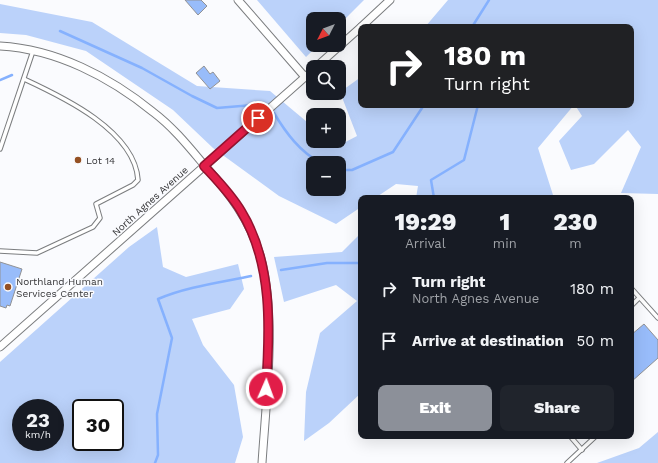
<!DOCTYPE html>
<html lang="en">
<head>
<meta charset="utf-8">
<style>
	:root { --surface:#171b24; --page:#20242c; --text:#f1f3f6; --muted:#9ea1a6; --accent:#8c9099 }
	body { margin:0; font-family:"Work Sans",sans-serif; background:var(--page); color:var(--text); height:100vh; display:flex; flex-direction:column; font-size:15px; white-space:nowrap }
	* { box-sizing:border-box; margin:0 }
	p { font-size:13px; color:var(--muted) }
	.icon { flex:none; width:22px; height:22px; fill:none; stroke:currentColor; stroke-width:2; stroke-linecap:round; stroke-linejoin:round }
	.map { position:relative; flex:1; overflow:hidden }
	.drawer { position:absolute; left:358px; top:195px; width:276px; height:244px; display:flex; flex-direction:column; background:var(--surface); border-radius:8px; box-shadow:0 4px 16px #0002 }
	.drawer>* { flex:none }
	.top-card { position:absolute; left:358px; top:24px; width:276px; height:84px; border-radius:8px; box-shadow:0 4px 16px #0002; background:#202124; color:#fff; overflow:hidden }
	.needle { width:26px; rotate:228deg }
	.buttons { position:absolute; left:306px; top:12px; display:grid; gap:8px }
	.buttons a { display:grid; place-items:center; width:40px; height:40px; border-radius:8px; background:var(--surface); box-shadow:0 4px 16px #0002; font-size:20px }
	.speed { position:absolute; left:12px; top:399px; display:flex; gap:8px; font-size:20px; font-weight:700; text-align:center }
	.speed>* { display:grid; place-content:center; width:52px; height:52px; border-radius:50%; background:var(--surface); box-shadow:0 4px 16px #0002; line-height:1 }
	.speed small { font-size:10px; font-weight:400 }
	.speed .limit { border:2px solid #111; border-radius:6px; background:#fff; color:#111 }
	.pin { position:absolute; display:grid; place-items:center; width:34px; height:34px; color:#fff; margin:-17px; border:2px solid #fff; border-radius:50%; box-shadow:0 1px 4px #0007 }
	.me { position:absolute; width:44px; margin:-22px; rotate:2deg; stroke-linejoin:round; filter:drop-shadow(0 0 3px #0008) }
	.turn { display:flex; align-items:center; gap:14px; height:84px; padding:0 20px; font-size:18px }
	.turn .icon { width:52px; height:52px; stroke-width:2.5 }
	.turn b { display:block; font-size:28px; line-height:34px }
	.eta { display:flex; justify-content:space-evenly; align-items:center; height:68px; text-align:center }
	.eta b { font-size:24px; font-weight:800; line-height:28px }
	.button { display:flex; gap:8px; margin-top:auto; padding:8px 20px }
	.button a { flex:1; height:46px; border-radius:8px; background:var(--accent); color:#fff; font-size:16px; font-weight:800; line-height:46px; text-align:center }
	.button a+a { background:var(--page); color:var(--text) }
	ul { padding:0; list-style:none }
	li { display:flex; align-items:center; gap:12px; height:52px; padding:0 20px }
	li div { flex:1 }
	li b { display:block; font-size:15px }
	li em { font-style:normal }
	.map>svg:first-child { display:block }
	.green { fill:#bbd2fa; fill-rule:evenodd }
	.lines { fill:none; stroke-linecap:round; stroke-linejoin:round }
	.stream { stroke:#85b1fe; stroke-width:2.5 }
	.building { fill:#98bcfa; stroke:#919295 }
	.lane-casing { stroke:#7b7d7f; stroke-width:5.5 }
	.street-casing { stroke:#7b7d7f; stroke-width:9 }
	.lane { stroke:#fff; stroke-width:3.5 }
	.street { stroke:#fff; stroke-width:7 }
	.route-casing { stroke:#92132f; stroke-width:10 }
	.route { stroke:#e11d48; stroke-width:7 }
	.poi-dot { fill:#945023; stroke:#fafbfe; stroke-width:1.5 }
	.labels { text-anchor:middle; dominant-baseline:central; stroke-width:3; stroke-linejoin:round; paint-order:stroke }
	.poi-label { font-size:10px; fill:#353537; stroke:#fafbfe; text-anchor:start }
	.street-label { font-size:10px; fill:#353537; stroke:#fafbfe }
</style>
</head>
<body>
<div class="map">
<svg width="658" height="463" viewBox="0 0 658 463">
	<rect width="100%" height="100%" fill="#fafbfe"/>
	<!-- green -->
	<g class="green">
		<path d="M 257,0 L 364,0 L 339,25 L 339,19 L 313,19 L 313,45 L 318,45 L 306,57 Z"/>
		<path d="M 448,0 L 658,0 L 658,194 L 621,193 L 641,147 L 628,130 L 594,164 L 571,170 L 559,141 L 582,116 L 575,105 L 631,105 L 631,27 L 425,27 Z"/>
		<path d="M 0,4 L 92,22 L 197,86 L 270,91 L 313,127 L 313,141 L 329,141 L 336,147 L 357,136 L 340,92 L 361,77 L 361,105 L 574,105 L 538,148 L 553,195 L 547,198 L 416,198 L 418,186 L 396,184 L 375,198 L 361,198 L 361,207 L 336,224 L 279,196 L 213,148 L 173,110 L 86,51 L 26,35 L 0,33 ZM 313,163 L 339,163 L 339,189 L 313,189 Z"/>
		<path d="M 157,227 L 163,267 L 186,277 L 238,264 L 244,289 L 230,309 L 192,319 L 203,345 L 234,385 L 243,437 L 235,463 L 0,463 L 0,362 L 129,247 ZM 21,408 L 55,408 L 55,442 L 21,442 ZM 81,408 L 115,408 L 115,442 L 81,442 Z"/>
		<path d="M 361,233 L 361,393 L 329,423 L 304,441 L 306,392 L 320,333 L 357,301 L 336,285 L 284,302 L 274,257 L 342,252 Z"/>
		<path d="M 658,432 L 658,463 L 597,463 L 639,448 Z"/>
	</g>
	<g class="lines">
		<!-- stream -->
		<g class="stream">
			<path d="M 472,27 L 489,0"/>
			<path d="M 60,31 L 142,68 L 192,96 L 217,108 L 265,104"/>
			<path d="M 0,80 L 12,75"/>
			<path d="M 274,113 C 286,133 300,152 321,163"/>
			<path d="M 339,170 L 352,170 L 393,152 L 424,105"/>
			<path d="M 434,198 L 431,180 L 464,160 L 478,105"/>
			<path d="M 281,270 L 327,263 L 361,263"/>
			<path d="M 155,463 L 158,455 L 157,414 L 172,338 L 158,299 C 185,287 222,282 251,276"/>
		</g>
	</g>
	<!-- building -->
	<g class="building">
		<path d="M 185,0 L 201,0 L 207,6 L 198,15 Z"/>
		<path d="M 204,66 L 210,74 L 213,72 L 220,81 L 210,89 L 196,73 Z"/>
		<path d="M 0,262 L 22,269 L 10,306 L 7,305 L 6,308 L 0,306 Z"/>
		<path d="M 644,324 L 658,340 L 658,358 L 631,382 L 631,335 Z"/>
	</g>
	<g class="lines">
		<!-- lane casing -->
		<g class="lane-casing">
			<g id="lane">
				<path d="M 0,149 L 33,51"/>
				<path d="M 0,251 L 37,253 L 93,227 L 100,218 L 96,204 L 133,185 L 138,180 C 135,131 63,97 24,79"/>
				<path d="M 631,288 L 658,318"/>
				<path d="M 631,306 L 639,298"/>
				<path d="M 570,436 L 582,450"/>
				<path d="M 567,463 L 596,436"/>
			</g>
		</g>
		<!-- street casing -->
		<g class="street-casing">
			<g id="street">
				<path d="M 238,0 L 305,77"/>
				<path d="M 361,27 L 390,0"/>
				<path d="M 0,46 C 56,49 110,77 153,112 C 173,127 189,147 205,166 C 229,193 250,220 260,255 C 277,315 266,401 262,463"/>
				<path d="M 316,67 L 361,27"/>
				<path d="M 0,347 L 313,70"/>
			</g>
		</g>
		<!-- lane -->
		<use href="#lane" class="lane"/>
		<!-- street -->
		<use href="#street" class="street"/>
	</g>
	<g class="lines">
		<!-- route casing -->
		<g class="route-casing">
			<path id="route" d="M 258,118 L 204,166 C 217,180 231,194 241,211 C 273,263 270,329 266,389"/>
		</g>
		<!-- route -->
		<use href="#route" class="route"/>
	</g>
	<!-- markers -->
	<g class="poi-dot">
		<circle cx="78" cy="160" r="4"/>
		<circle cx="8" cy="287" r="4"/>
	</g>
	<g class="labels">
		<!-- poi labels -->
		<g class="poi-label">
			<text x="86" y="160">Lot 14</text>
			<text x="16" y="281">Northland Human<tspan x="16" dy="12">Services Center</tspan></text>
		</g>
		<!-- street labels -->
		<g class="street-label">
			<text transform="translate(150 201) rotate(-42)">North Agnes Avenue</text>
		</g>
	</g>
</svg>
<div class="buttons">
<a><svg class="needle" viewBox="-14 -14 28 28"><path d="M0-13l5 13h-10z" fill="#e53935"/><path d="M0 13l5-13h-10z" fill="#9ea1a6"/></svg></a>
<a><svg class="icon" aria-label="search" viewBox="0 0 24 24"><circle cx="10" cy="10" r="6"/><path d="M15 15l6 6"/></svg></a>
<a>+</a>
<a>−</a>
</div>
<div class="speed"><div>23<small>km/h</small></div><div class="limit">30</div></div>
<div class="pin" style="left:258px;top:118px;background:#d93025"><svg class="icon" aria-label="arrive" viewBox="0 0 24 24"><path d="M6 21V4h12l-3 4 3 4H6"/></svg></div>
<svg class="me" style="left:266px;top:389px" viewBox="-20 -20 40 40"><circle r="17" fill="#e11d48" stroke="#fff" stroke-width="3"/><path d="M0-11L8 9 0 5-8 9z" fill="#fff"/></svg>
<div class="top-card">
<div class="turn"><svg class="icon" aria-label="right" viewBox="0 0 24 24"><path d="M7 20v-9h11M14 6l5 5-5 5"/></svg><div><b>180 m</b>Turn right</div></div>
</div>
<section class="drawer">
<div class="eta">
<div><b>19:29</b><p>Arrival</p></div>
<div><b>1</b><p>min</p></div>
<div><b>230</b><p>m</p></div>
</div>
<ul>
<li><svg class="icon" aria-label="right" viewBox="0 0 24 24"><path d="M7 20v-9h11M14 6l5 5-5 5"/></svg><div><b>Turn right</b><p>North Agnes Avenue</p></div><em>180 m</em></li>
<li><svg class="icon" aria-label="arrive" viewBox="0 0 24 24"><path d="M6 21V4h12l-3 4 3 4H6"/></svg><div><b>Arrive at destination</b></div><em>50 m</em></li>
</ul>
<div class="button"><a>Exit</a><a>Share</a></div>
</section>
</div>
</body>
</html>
